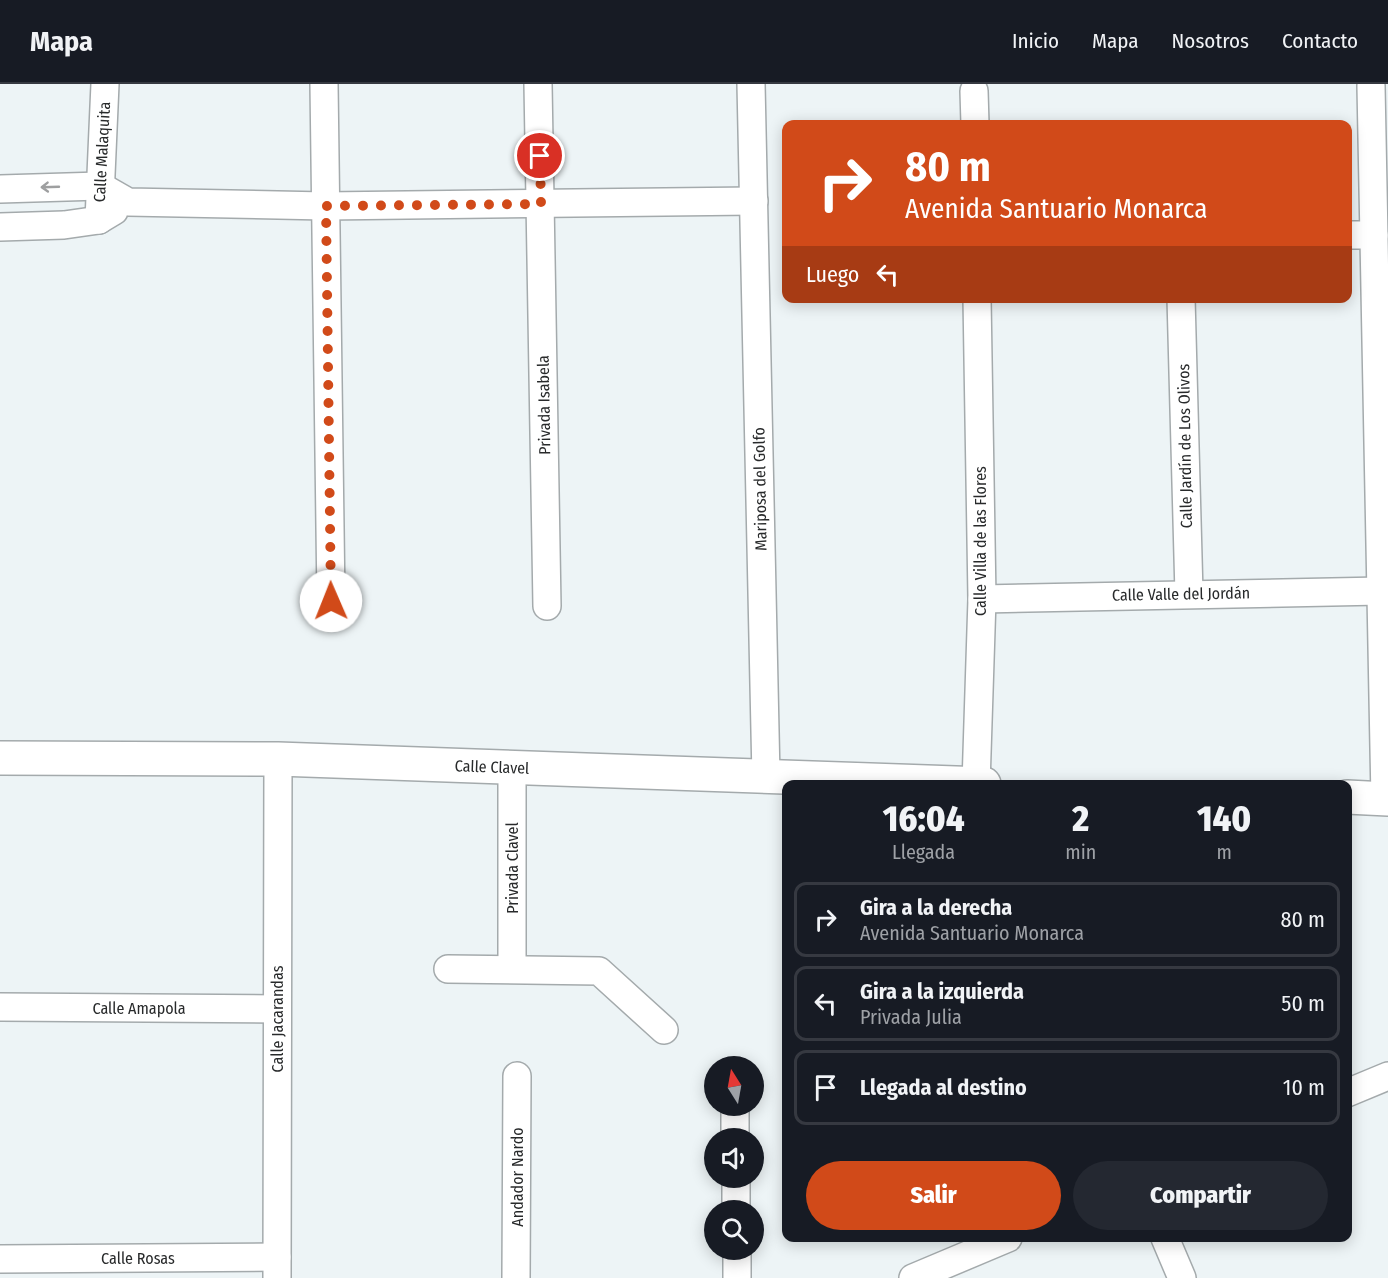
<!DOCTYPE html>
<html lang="es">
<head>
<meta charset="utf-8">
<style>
	:root { --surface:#171b24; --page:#242831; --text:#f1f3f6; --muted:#9ea1a6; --line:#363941; --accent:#d14a19 }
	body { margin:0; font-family:"Fira Sans Condensed",sans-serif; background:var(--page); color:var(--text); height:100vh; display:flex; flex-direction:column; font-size:22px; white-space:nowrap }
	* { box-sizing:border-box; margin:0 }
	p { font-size:20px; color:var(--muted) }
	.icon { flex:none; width:33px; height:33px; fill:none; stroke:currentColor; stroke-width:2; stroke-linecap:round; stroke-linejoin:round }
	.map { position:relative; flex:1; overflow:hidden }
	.side { position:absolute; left:782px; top:696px; width:570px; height:462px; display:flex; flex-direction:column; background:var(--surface); border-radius:12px; box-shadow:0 3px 15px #0003 }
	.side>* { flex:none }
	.hud { position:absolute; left:782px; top:36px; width:570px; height:183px; border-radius:12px; box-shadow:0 3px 15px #0003; background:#d14a19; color:#fff; overflow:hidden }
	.needle { width:39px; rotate:349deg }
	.buttons { position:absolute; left:704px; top:972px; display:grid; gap:12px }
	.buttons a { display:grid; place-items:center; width:60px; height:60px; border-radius:50%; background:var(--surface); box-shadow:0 3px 15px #0003; font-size:30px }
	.pin { position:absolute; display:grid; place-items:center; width:51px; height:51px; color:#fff; margin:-26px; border:3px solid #fff; border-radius:50%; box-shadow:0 2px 6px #0007 }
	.me { position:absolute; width:66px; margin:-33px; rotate:359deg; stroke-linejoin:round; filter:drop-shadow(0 0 4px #0008) }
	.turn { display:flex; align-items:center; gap:21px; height:126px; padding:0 24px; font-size:27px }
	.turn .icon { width:78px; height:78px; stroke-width:2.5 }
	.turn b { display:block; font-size:42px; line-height:51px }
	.then { display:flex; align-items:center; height:57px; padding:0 24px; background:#0003; gap:12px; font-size:22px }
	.eta { display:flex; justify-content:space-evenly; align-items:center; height:102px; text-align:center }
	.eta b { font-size:36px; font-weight:800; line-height:42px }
	.button { display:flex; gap:12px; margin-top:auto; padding:12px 24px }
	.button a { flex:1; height:69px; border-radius:36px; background:var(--accent); color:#fff; font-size:24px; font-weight:800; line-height:69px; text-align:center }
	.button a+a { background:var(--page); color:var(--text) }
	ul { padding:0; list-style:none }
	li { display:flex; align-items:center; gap:18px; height:75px; margin:0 12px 9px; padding:0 12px; border:3px solid var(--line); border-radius:12px }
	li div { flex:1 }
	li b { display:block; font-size:22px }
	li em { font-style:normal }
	header { display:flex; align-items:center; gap:36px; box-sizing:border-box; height:84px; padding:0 30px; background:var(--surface); border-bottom:2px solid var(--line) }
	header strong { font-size:28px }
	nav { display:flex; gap:33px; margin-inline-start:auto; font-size:21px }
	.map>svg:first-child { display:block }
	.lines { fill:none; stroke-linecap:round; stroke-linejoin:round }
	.street-casing { stroke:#a4aaac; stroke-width:30 }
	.secondary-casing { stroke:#a4aaac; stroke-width:36 }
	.street { stroke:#fff; stroke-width:27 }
	.secondary { stroke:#fff; stroke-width:33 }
	.oneway { stroke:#9e9fa0 }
	.route { stroke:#d14a19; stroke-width:10; stroke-dasharray:0 18 }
	.labels { text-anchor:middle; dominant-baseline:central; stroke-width:6; stroke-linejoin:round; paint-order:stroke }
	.street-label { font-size:16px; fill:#282a2b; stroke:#fff }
</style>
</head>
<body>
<header>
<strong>Mapa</strong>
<nav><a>Inicio</a><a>Mapa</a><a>Nosotros</a><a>Contacto</a></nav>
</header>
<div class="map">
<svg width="1388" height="1194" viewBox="0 0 1388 1194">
	<rect width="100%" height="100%" fill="#edf4f6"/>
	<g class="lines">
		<!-- street casing -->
		<g class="street-casing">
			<g id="street">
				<path d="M 324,0 L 331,517"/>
				<path d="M 538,0 L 547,522"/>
				<path d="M 751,0 L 766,693"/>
				<path d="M 1371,2 L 1385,715"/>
				<path d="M 974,7 L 975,40"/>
				<path d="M 0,105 L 100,102 L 128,118 L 325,122 L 754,117"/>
				<path d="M 99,136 L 105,0"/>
				<path d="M 0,143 L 64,141 L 99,136 L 114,127"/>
				<path d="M 1347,151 L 1374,151"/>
				<path d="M 1181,214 L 1189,510"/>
				<path d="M 982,515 L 1381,507"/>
				<path d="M 976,700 L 982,515 L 977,214"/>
				<path d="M 512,884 L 512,684"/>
				<path d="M 448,885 L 599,887 L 664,946"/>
				<path d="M 0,923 L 277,925"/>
				<path d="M 1347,1009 L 1388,992"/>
				<path d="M 735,1022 L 735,1054"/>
				<path d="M 736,1094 L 736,1126"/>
				<path d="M 1165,1154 L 1182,1194"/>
				<path d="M 737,1166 L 737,1194"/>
				<path d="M 0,1175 L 277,1173"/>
				<path d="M 277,1194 L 278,675"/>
				<path d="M 516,1194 L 517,992"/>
				<path d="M 913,1194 L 1008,1154"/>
			</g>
		</g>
		<!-- secondary casing -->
		<g class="secondary-casing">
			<g id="secondary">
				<path d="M 0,674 L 278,675 L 984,700"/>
				<path d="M 1347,713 L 1388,715"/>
			</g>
		</g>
		<!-- street -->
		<use href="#street" class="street"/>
		<!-- secondary -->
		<use href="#secondary" class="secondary"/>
	</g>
	<!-- one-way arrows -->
	<defs><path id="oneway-shaft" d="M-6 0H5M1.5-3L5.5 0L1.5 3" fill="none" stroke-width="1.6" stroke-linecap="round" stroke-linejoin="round" transform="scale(1.5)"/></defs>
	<use class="oneway" href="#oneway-shaft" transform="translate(50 103) rotate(178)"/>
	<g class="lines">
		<!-- route -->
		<path class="route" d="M 331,517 L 326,122 L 541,120 L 540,72"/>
	</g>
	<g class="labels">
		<!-- street labels -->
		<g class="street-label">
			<text transform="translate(102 68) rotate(-87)">Calle Malaquita</text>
			<text transform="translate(544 321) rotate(-91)">Privada Isabela</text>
			<text transform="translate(1185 362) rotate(-91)">Calle Jardín de Los Olivos</text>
			<text transform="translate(760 405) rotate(-91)">Mariposa del Golfo</text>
			<text transform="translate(980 457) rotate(-90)">Calle Villa de las Flores</text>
			<text transform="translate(1181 510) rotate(-1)">Calle Valle del Jordán</text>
			<text transform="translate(492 683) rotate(2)">Calle Clavel</text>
			<text transform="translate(512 784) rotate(-90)">Privada Clavel</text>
			<text x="139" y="924">Calle Amapola</text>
			<text transform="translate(277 935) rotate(-90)">Calle Jacarandas</text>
			<text transform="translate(517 1093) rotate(-90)">Andador Nardo</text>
			<text x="138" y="1174">Calle Rosas</text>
		</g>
	</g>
</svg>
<div class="buttons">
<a><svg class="needle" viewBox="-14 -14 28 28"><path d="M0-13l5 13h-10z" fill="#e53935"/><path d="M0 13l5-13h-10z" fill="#9ea1a6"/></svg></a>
<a><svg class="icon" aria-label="sound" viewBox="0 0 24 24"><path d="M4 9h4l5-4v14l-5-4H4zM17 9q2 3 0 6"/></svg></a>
<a><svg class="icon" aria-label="search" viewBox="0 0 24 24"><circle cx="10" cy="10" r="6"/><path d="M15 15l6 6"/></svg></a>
</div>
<div class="pin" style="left:540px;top:72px;background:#d93025"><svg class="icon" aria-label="arrive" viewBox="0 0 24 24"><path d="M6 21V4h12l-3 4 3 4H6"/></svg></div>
<svg class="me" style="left:331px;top:517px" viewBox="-20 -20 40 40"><circle r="19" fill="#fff"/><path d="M0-13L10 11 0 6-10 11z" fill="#d14a19"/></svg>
<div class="hud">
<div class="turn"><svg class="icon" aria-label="right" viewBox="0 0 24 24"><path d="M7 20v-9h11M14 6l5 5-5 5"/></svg><div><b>80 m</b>Avenida Santuario Monarca</div></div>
<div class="then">Luego<svg class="icon" aria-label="left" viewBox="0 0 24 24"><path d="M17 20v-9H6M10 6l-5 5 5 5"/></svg></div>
</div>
<section class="side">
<div class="eta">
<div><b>16:04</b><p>Llegada</p></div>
<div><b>2</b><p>min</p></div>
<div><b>140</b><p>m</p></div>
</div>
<ul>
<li><svg class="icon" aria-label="right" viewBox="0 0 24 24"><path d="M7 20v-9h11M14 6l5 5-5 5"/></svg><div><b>Gira a la derecha</b><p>Avenida Santuario Monarca</p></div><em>80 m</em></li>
<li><svg class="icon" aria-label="left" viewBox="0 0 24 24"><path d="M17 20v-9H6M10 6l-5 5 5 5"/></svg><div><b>Gira a la izquierda</b><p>Privada Julia</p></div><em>50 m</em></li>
<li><svg class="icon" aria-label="arrive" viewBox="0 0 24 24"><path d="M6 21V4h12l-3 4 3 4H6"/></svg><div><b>Llegada al destino</b></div><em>10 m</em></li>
</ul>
<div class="button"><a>Salir</a><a>Compartir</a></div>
</section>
</div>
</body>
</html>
